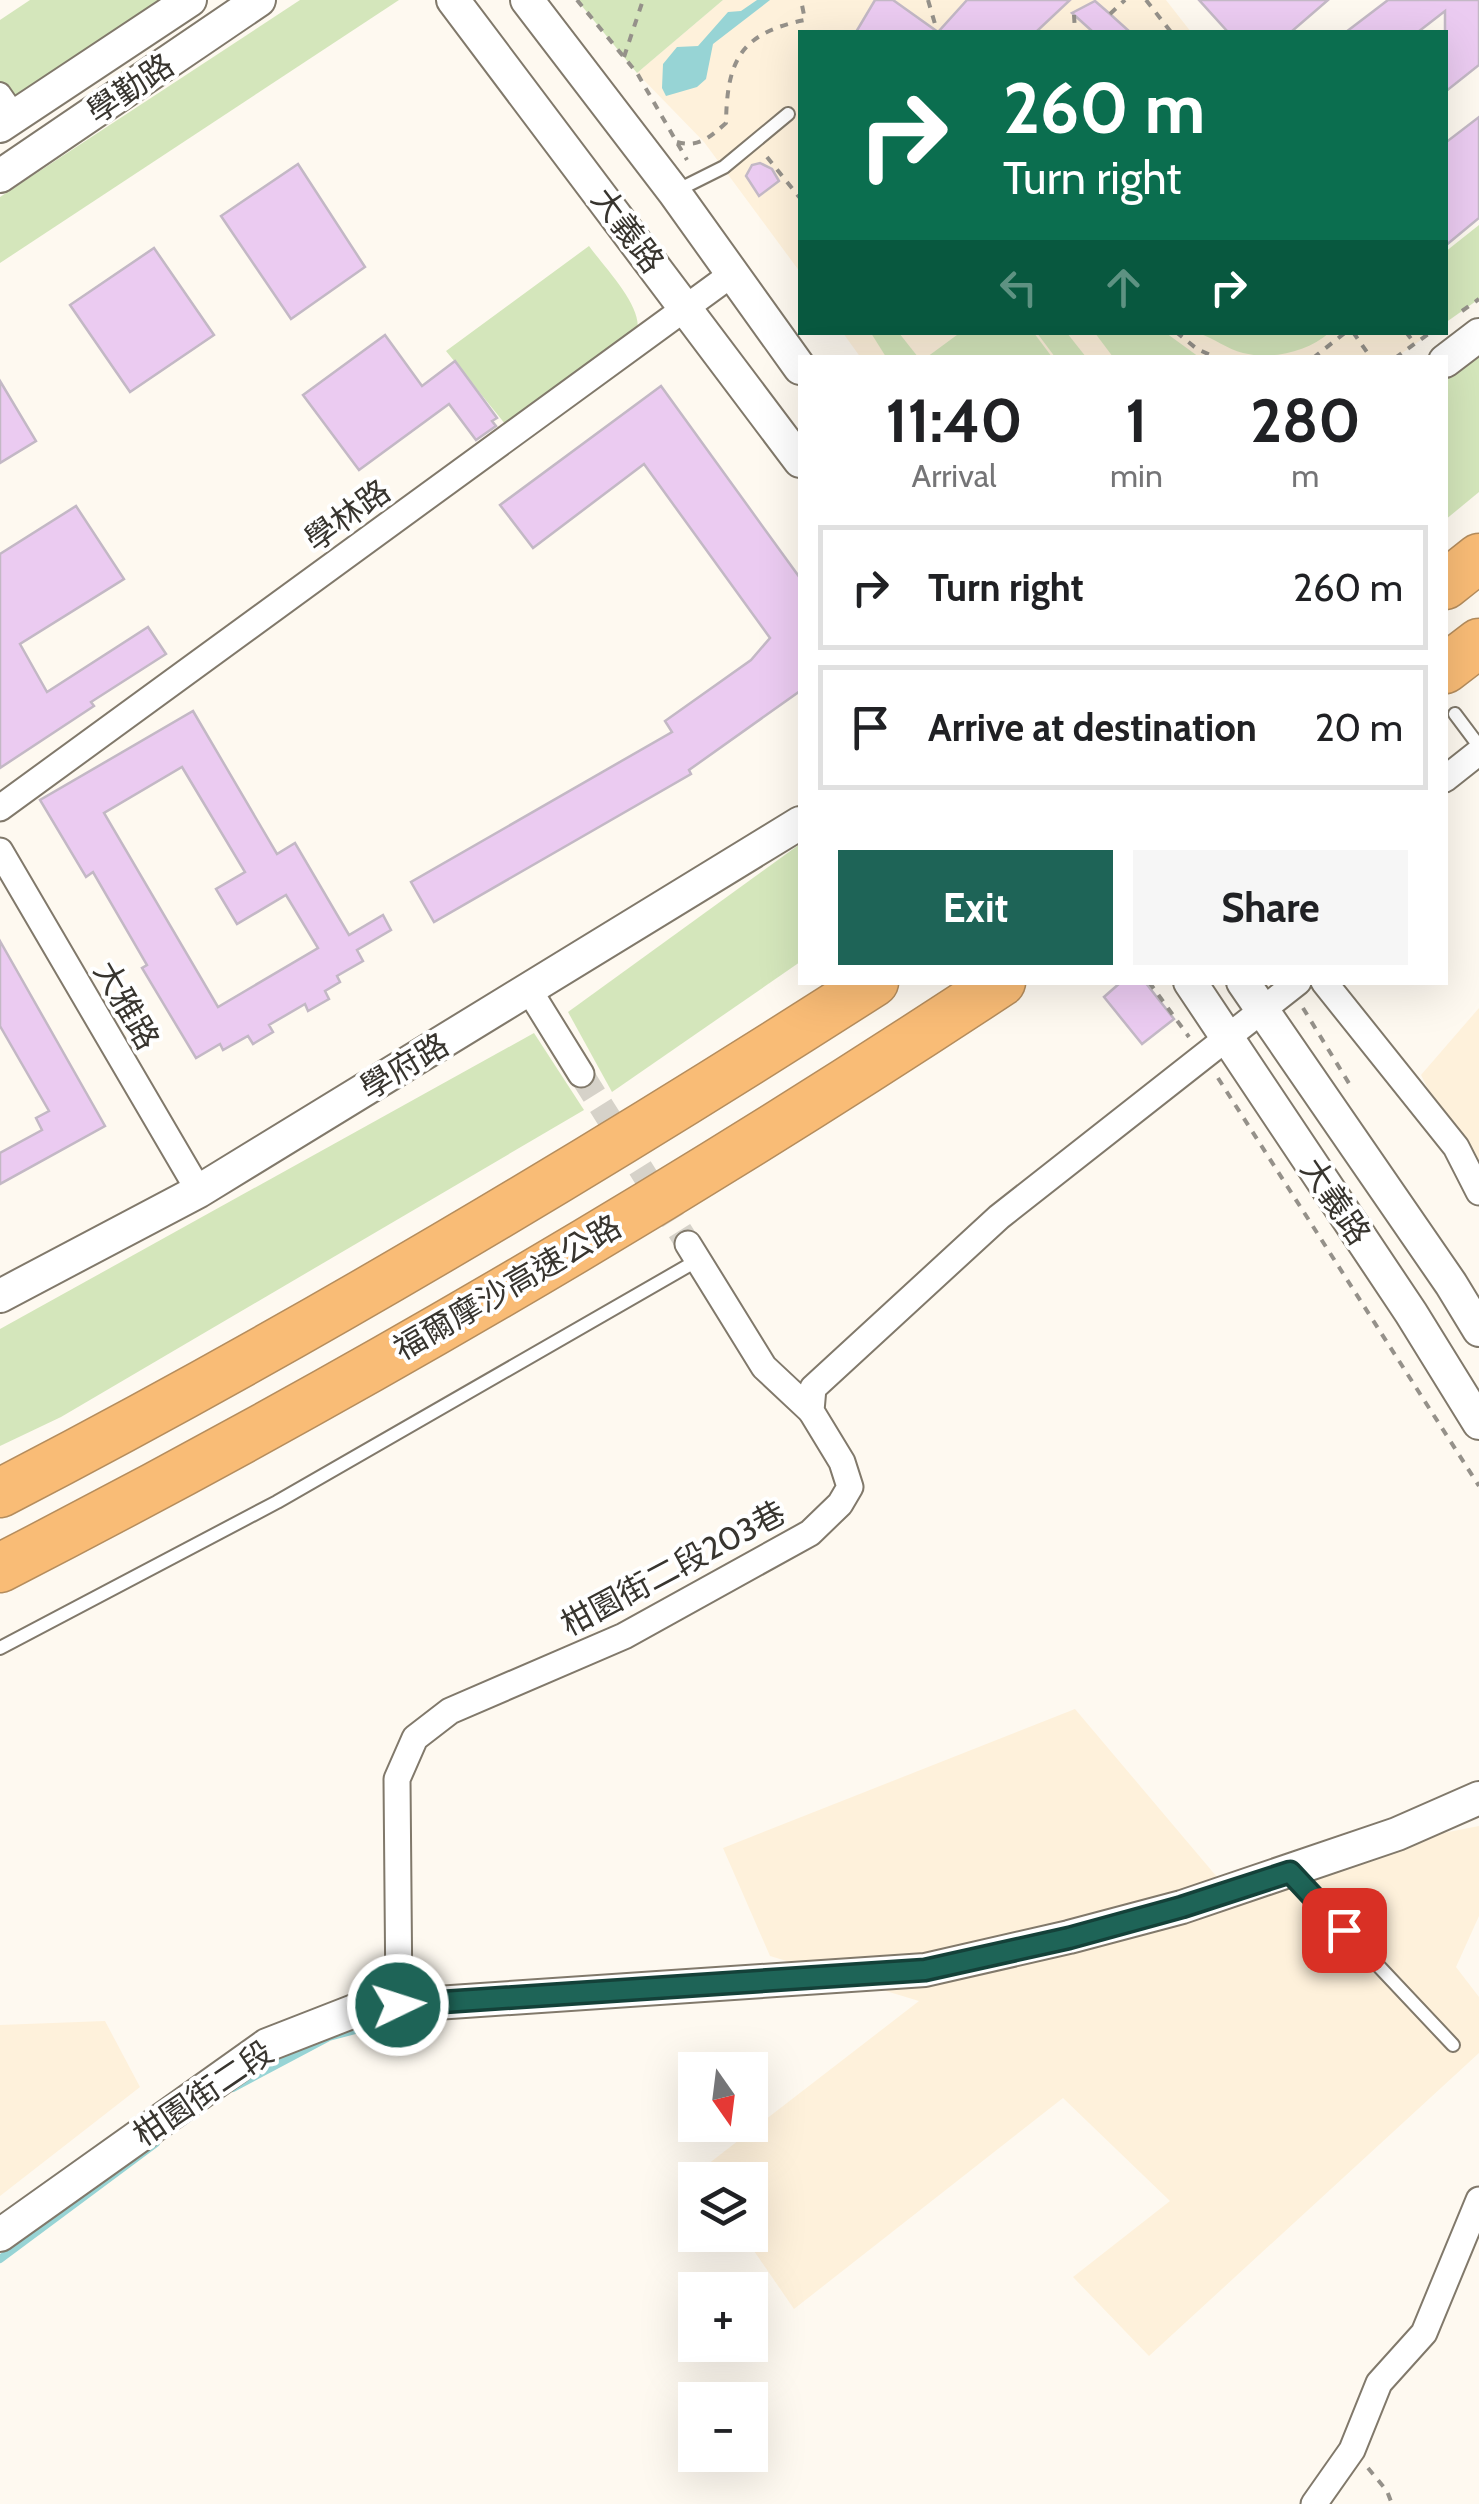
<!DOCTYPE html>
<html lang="en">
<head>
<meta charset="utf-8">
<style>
	:root { --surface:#fff; --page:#f6f6f6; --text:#202124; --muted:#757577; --line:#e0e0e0; --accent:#1e6457 }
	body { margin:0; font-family:Cabin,"Noto Sans TC",sans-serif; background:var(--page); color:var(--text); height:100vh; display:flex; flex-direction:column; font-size:38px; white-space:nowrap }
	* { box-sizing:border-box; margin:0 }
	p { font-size:32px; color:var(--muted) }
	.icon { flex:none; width:55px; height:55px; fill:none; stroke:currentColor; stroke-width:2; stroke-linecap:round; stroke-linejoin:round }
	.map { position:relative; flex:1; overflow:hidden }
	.details { position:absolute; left:798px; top:355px; width:650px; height:630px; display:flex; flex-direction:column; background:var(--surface); border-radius:0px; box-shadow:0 10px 40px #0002 }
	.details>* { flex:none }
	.guide { position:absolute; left:798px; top:30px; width:650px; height:305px; border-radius:0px; box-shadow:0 10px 40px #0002; background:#0b6e4f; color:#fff; overflow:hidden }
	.needle { width:65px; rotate:166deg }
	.buttons { position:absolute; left:678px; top:2052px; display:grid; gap:20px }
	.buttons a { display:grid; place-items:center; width:90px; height:90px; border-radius:0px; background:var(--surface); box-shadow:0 10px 40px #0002; font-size:50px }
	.pin { position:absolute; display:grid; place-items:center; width:85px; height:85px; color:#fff; margin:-42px; border-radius:20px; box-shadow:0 5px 15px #0006 }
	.me { position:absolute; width:110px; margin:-55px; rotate:86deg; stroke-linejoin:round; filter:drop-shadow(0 0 8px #0008) }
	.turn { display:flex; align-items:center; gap:35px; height:210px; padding:0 40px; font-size:45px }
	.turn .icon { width:130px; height:130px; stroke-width:2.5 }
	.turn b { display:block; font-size:70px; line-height:85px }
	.lanes { display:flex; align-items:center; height:95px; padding:0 40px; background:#0003; justify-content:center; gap:50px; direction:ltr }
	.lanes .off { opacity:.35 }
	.eta { display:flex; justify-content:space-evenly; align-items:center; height:170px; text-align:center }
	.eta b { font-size:60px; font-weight:800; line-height:70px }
	.primary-button { display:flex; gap:20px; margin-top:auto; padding:20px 40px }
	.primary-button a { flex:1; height:115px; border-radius:0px; background:var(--accent); color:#fff; font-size:40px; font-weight:800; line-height:115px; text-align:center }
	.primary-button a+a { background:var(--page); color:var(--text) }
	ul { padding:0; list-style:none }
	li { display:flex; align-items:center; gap:30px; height:125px; margin:0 20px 15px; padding:0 20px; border:5px solid var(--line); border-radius:0px }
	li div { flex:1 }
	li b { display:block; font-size:38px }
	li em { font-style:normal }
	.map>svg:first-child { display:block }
	.built { fill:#fef1db }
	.green { fill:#d4e6bb }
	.water { fill:#97d4d5 }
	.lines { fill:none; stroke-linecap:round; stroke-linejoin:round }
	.stream { stroke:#97d4d5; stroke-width:8 }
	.building { fill:#ebcbf1; stroke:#c3b8c5; stroke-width:2.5; fill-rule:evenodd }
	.minor-tunnel { stroke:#d6d2c9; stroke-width:25; stroke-dasharray:25 12; stroke-linecap:butt }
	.service-casing { stroke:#81796b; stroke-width:16 }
	.pedestrian-casing { stroke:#81796b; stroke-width:24 }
	.minor-casing { stroke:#81796b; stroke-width:29 }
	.tertiary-casing { stroke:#81796b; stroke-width:36 }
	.motorway-casing { stroke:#b58d5d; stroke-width:51 }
	.path { stroke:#95918a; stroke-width:4; stroke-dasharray:8 8; stroke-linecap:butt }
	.service { stroke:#fff; stroke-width:12 }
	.pedestrian { stroke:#fff; stroke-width:20 }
	.minor { stroke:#fff; stroke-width:25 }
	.tertiary { stroke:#fff; stroke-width:32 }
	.motorway { stroke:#f9bc76; stroke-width:48 }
	.route-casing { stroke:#144139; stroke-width:25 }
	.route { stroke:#1e6457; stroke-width:18 }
	.labels { text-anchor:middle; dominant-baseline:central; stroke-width:8; stroke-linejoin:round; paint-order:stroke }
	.street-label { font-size:32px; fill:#38352f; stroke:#fff }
</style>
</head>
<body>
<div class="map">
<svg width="1479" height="2504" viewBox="0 0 1479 2504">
	<rect width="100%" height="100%" fill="#fef9f0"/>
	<!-- built -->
	<g class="built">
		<path d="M 723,0 L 1166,0 L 1191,32 L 800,32 L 800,272 L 704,142 L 637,73 Z"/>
		<path d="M 1421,332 L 1425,337 L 1395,358 L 861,358 L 843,333 Z"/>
		<path d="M 1479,1008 L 1479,1190 L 1421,1075 Z"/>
		<path d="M 1075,1709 L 1217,1877 L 1479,1826 L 1479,1916 L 1456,1967 L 1479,1997 L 1479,2053 L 1149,2356 L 1073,2277 L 1170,2201 L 1063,2098 L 794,2309 L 743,2235 L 750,2235 L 750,2180 L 705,2180 L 699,2171 L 919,2001 L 770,1956 L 723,1848 Z"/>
		<path d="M 105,2021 L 140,2087 L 0,2196 L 0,2025 Z"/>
	</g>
	<!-- green -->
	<g class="green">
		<path d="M 30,0 L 163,0 L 0,111 L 0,20 Z"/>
		<path d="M 300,0 L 399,0 L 0,263 L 0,197 Z"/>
		<path d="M 577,0 L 723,0 L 637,73 Z"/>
		<path d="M 1479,225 L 1479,299 L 1445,323 L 1445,252 Z"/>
		<path d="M 589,246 C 604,267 644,307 637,332 L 510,430 L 446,351 Z"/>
		<path d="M 961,332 L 1034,333 L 1052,357 L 927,357 Z"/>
		<path d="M 871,333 L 899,333 L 918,357 L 886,357 Z"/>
		<path d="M 1037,333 L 1067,333 L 1086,357 L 1055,357 Z"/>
		<path d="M 1095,333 L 1166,333 L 1199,357 L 1113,357 Z"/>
		<path d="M 1198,333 L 1329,333 C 1307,352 1272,360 1243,353 C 1227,349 1214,338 1198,333 Z"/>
		<path d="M 1479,335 L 1479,492 L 1445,520 L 1445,361 Z"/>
		<path d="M 800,844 L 800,962 L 612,1092 L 568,1012 Z"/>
		<path d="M 534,1033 L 584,1110 L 61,1417 L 0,1446 L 0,1329 Z"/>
	</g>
	<!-- water -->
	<path class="water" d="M 757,0 L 770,0 L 713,44 L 706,79 L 697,87 L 666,96 L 662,88 L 663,64 L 677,47 L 698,46 L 728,12 L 741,11 Z"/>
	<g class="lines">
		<!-- stream -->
		<g class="stream">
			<path d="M 233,2088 L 329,2037 L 389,2021"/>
			<path d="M 0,2259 L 156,2143"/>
		</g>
	</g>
	<!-- building -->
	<g class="building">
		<path d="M 875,0 L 893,0 L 938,32 L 967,0 L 1070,0 L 1036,32 L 856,32 Z"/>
		<path d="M 1199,0 L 1328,0 L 1291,32 L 1228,32 Z"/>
		<path d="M 1388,0 L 1479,0 L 1479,65 L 1445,92 L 1445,11 L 1418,32 L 1346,32 Z"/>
		<path d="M 1095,1 L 1110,14 L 1130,32 L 1093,32 L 1072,13 Z"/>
		<path d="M 1479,117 L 1479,218 L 1445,246 L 1445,143 Z"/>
		<path d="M 760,163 L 772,169 L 779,181 L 759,196 L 746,176 L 752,165 Z"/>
		<path d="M 298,164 L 365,267 L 291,319 L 221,216 Z"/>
		<path d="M 154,248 L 214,335 L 130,392 L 70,305 Z"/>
		<path d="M 385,335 L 422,386 L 455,361 L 497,418 L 492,421 L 496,426 L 476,440 L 449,404 L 359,470 L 303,395 Z"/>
		<path d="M 0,381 L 36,441 L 0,463 Z"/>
		<path d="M 661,386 L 800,578 L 800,691 L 689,770 L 691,774 L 434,922 L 411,882 L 672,732 L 665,721 L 751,660 L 770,638 L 644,464 L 533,548 L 500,505 Z"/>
		<path d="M 76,506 L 124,579 L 20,644 L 47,692 L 148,627 L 166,654 L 91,702 L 94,706 L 0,768 L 0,554 Z"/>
		<path d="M 193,711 L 277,854 L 295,843 L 349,935 L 383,915 L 391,930 L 357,950 L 363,961 L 337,976 L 340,982 L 325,991 L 329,999 L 308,1011 L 305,1004 L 269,1025 L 273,1032 L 253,1044 L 248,1036 L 223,1050 L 220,1044 L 196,1058 L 142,968 L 147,965 L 93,872 L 86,877 L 40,800 ZM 182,767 L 245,872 L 216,889 L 237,924 L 286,895 L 318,948 L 218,1007 L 104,813 Z"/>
		<path d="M 0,941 L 105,1126 L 0,1184 L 0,1153 L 42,1130 L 36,1118 L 49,1111 L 0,1026 Z"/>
		<path d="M 1121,982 L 1145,982 L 1174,1019 L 1142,1044 L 1104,997 Z"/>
	</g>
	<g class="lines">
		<!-- minor-tunnel -->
		<path class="minor-tunnel" d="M 581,1074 L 688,1244"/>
		<!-- service casing -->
		<g class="service-casing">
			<g id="service">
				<path d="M 676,191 L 724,167 L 788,114"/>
				<path d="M 1455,714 L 1479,746"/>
				<path d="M 0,1648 L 277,1502 L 698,1260"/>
				<path d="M 1290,1872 L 1453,2045"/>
			</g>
		</g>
		<!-- pedestrian casing -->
		<g class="pedestrian-casing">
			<path id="pedestrian" d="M 0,93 L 16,116"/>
		</g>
		<!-- minor casing -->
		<g class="minor-casing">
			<g id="minor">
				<path d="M 1445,779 L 1479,752"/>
				<path d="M 0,808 L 732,274"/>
				<path d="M 0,851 L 199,1191"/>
				<path d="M 1324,982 L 1456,1147 L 1479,1192"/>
				<path d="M 529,990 L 581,1074"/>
				<path d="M 688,1244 L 764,1367 L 811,1411"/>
				<path d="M 399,2005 L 397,1779 L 415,1738 L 450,1711 L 624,1636 L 810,1533 L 840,1504 L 850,1487 L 842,1462 L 811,1411 L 813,1388 L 999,1217 L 1298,982"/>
				<path d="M 1314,2504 L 1352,2450 L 1379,2383 L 1424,2333 L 1479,2200"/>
			</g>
		</g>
		<!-- tertiary casing -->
		<g class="tertiary-casing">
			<g id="tertiary">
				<path d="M 453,0 L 800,461"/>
				<path d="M 527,0 L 674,192 L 800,368"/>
				<path d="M 0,126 L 190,0"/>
				<path d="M 0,176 L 259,0"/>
				<path d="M 1445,361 L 1479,335"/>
				<path d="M 1190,982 L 1411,1313 L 1479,1423"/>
				<path d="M 1243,982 L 1451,1284 L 1479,1330"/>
				<path d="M 0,1296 L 199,1191 L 800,823"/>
				<path d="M 0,2235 L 267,2045 L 362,2008 L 925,1970 L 1069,1937 L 1182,1907 L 1397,1834 L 1479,1798"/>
			</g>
		</g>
		<!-- motorway casing -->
		<g class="motorway-casing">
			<g id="motorway">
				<path d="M 1445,585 L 1479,558"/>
				<path d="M 1445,669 L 1479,643"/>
				<path d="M 0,1493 C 299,1338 590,1164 874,982"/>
				<path d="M 0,1568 C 344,1391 678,1195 1001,982"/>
			</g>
		</g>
		<!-- path -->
		<g class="path">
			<path d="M 577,0 L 637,73 L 687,160"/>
			<path d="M 928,0 L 935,24 L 932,29"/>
			<path d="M 1146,0 L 1171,32"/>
			<path d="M 1110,14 L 1125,0"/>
			<path d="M 1074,15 L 1075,32"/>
			<path d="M 624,57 L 643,0"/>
			<path d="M 677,142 C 699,148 710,137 726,123 C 727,61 740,33 805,20 L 801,0"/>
			<path d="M 767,157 L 800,198"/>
			<path d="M 1462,311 L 1479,299"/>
			<path d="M 1176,332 L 1197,349 L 1217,358"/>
			<path d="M 1353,332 L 1371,358"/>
			<path d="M 1406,332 L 1415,344"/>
			<path d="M 1313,358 L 1346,332"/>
			<path d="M 1395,358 L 1431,332"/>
			<path d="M 1149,982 L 1189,1037"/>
			<path d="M 1303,1008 L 1350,1085"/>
			<path d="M 1218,1078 L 1479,1486"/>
			<path d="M 1368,2468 L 1387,2491 L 1392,2504"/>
		</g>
		<!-- service -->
		<use href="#service" class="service"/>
		<!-- pedestrian -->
		<use href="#pedestrian" class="pedestrian"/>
		<!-- minor -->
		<use href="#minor" class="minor"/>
		<!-- tertiary -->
		<use href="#tertiary" class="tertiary"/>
		<!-- motorway -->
		<use href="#motorway" class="motorway"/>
	</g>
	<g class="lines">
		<!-- route casing -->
		<g class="route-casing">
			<path id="route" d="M 398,2005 L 925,1970 L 1069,1938 L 1182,1907 L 1290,1872 L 1344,1930"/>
		</g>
		<!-- route -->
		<use href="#route" class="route"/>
	</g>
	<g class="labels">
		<!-- street labels -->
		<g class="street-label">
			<text transform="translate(130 88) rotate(-34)">學勤路</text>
			<text transform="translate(628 230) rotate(53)">大義路</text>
			<text transform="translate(347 515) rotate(-36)">學林路</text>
			<text transform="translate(127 1005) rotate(60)">大雅路</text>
			<text transform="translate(404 1066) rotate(-31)">學府路</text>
			<text transform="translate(1336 1201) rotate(56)">大義路</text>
			<text transform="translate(507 1287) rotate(-30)">福爾摩沙高速公路</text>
			<text transform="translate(673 1568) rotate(-28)">柑園街二段203巷</text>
			<text transform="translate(203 2093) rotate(-34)">柑園街二段</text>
		</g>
	</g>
</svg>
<div class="buttons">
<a><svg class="needle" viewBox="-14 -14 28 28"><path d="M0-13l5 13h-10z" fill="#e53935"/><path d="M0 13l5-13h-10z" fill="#757577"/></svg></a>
<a><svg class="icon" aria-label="layers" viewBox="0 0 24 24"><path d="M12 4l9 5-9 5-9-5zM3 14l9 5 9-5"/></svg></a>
<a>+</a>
<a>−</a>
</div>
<div class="pin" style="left:1344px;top:1930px;background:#d93025"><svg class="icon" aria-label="arrive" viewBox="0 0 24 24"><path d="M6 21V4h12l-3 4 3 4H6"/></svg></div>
<svg class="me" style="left:398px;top:2005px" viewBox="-20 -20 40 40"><circle r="17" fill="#1e6457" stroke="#fff" stroke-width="3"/><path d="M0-11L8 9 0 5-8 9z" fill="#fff"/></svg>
<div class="guide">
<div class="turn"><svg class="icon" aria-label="right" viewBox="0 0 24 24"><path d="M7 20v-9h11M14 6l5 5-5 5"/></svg><div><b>260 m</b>Turn right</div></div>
<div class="lanes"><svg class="icon off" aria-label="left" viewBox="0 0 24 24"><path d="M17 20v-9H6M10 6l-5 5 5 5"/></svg><svg class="icon off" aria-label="ahead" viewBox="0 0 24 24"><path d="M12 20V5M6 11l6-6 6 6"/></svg><svg class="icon" aria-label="right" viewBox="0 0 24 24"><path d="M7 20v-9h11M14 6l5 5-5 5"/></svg></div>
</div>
<section class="details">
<div class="eta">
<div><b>11:40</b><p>Arrival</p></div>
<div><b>1</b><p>min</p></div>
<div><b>280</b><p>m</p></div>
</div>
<ul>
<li><svg class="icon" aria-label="right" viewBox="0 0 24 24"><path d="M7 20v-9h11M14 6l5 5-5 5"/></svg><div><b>Turn right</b></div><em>260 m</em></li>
<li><svg class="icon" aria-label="arrive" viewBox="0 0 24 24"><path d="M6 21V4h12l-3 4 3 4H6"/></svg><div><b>Arrive at destination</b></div><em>20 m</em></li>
</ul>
<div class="primary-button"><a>Exit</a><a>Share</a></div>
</section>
</div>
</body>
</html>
